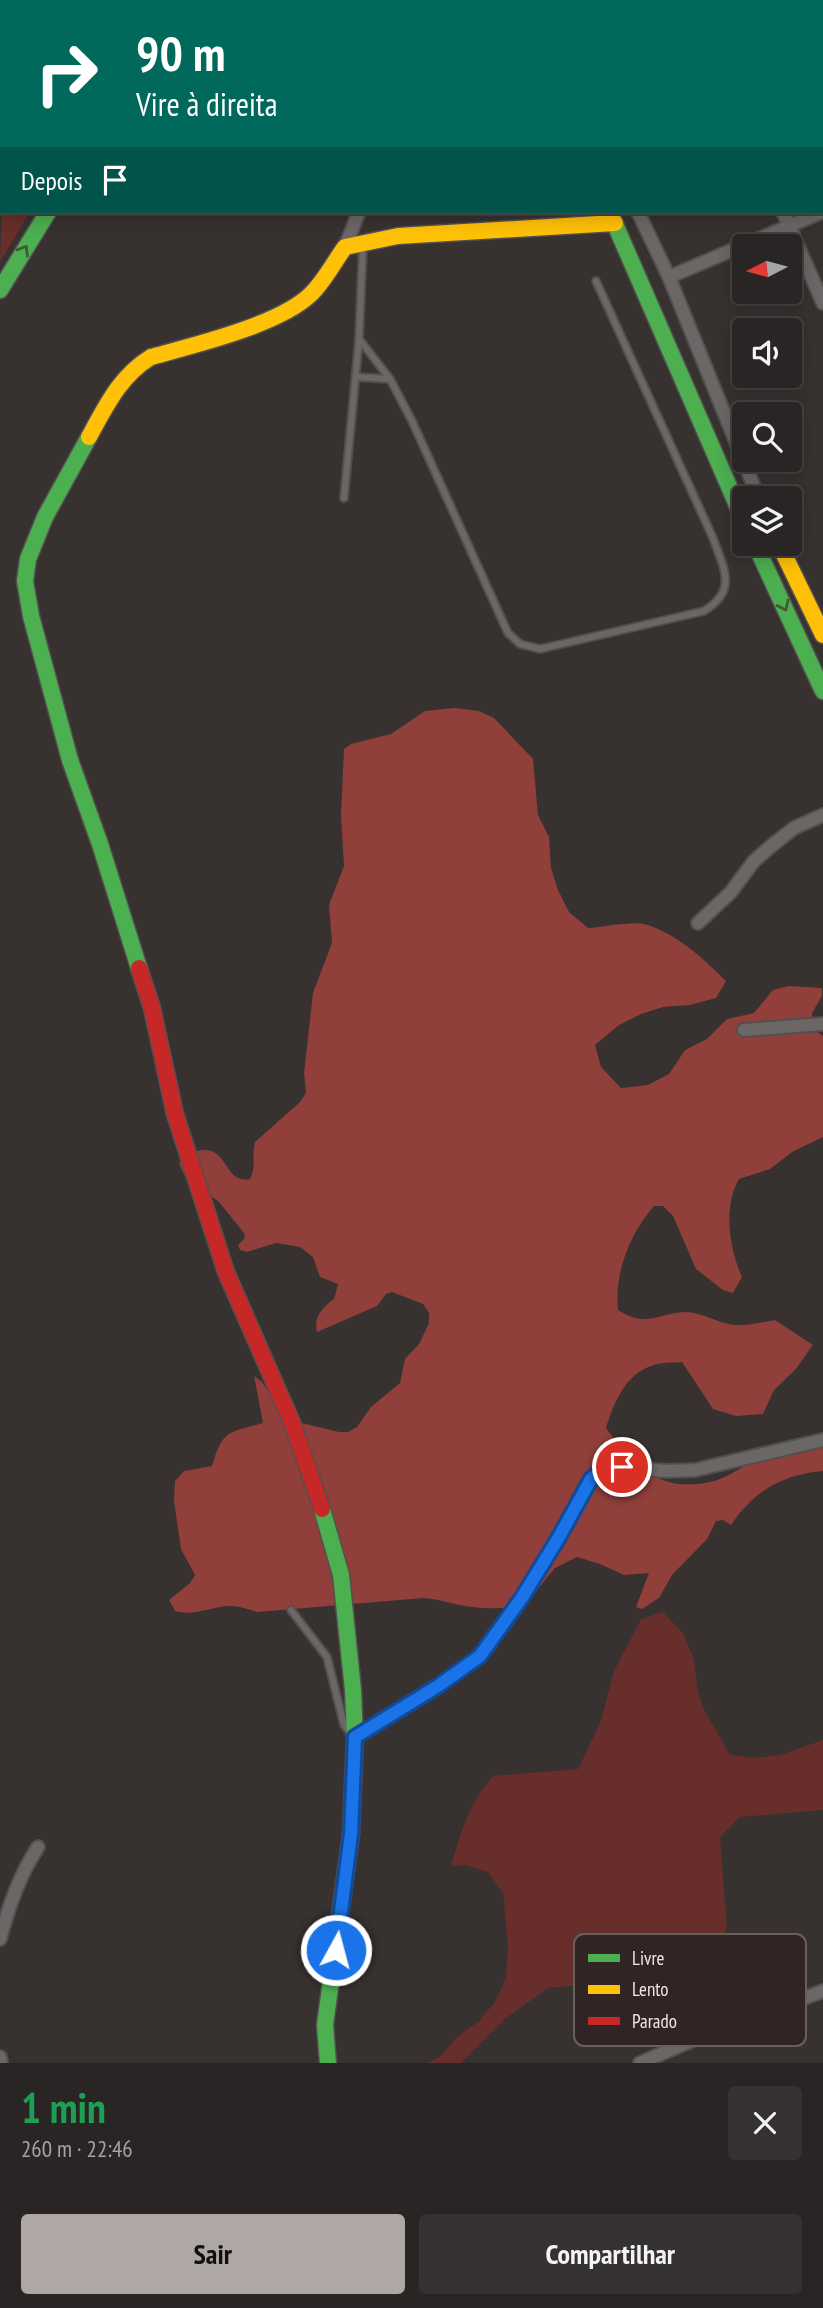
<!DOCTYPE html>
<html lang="pt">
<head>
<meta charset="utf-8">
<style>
	:root { --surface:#292524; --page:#353131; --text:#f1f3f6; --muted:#a5a5a6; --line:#454241; --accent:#aea7a6 }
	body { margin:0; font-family:"PT Sans Narrow",sans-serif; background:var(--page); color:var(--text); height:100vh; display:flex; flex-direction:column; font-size:26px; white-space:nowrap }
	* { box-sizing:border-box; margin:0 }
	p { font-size:23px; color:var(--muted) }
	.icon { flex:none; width:38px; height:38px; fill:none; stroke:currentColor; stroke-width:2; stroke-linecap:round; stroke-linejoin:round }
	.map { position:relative; height:2063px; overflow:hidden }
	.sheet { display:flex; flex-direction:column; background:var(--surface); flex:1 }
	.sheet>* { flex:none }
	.guide { position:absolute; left:0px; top:0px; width:824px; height:214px; box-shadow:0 4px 18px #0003,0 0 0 2px var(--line); background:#00695c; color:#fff; overflow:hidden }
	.needle { width:46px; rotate:264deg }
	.fabs { position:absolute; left:732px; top:234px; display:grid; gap:14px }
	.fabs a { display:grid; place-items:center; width:70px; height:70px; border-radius:7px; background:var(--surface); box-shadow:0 4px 18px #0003,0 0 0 2px var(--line); font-size:35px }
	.pin { position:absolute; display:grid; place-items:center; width:60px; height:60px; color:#fff; margin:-30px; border:4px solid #fff; border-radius:50%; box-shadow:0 2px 7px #0007 }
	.me { position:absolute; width:77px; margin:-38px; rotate:7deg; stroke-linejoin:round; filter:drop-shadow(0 0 5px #0008) }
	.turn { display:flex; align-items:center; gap:24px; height:147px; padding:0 21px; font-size:32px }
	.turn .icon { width:91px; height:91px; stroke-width:2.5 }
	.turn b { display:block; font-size:49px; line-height:60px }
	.then { display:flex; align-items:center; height:66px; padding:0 21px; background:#0003; gap:14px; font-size:26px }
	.round { display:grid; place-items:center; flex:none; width:74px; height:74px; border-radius:7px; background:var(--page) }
	.overview { display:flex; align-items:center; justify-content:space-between; height:119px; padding:0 21px }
	h1 { font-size:42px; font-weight:700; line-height:52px; color:#1e9e55 }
	.primary-button { display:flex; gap:14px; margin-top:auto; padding:14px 21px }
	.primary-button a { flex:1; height:80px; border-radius:7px; background:var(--accent); color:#111; font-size:28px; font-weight:700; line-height:80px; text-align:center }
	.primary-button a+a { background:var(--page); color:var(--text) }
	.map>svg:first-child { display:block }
	.green { fill:#672e2b }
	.forest { fill:#903f3b }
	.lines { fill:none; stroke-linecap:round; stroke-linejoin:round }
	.lane-casing { stroke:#544f4f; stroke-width:10 }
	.street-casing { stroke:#544f4f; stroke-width:16 }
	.fast-casing { stroke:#544f4f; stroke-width:19 }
	.slow-casing { stroke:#544f4f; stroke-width:19 }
	.jam-casing { stroke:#544f4f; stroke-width:19 }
	.lane { stroke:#6b6766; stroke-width:6 }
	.street { stroke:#6b6766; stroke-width:12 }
	.fast { stroke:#4caf50; stroke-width:16 }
	.slow { stroke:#ffc107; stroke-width:16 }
	.jam { stroke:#c62828; stroke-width:16 }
	.oneway { stroke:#3b5c36 }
	.route-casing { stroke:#114b97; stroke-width:18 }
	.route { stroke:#1a73e8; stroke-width:12 }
	.key { fill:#302524; stroke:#695f5e; stroke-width:2 }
	.key-label { font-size:19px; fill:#eee7e6 }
</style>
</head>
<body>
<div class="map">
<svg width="823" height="2063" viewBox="0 0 823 2063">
	<rect width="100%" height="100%" fill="#373130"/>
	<!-- green -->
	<g class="green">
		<path d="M 2,206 L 2,212 L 30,212 L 0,262 Z"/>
		<path d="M 663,1612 L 683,1633 L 694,1659 L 697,1686 L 703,1708 L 730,1755 L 753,1758 L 780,1755 L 823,1740 L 823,1810 L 740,1817 L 720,1837 L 727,1927 L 721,1950 L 695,1970 L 669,1977 L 548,1988 L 505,2019 L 461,2063 L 428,2063 L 441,2056 L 457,2037 L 479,2021 L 495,2002 L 506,1978 L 508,1947 L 503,1893 L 488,1872 L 465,1865 L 451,1866 C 461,1831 469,1804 493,1776 L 578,1769 L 601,1721 L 614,1671 L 641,1619 Z"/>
	</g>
	<!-- forest -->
	<path class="forest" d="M 454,708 L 479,711 L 494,718 L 533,759 L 538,815 L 549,837 L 551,868 L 558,890 L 569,912 L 588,928 C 603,927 631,921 644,924 C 676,933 703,958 726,981 L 716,998 L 690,1005 L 663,1007 L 641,1014 L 619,1025 L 595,1045 L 601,1067 L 621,1088 L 648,1085 L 669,1074 L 685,1050 L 707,1039 L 727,1019 L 754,1013 L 773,990 L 789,986 L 822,988 L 822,996 L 812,1013 L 813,1029 L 823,1036 L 823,1137 L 792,1152 L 770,1169 L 739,1179 C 723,1207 729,1248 742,1277 L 733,1293 L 723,1290 L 696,1269 L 673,1216 L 663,1206 L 654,1206 C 630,1233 614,1274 618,1310 C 647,1329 659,1312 688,1312 C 700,1313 714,1320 725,1323 C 742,1328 758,1323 775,1320 L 813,1345 L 795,1370 L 774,1390 L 763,1414 L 736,1416 L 713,1409 L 682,1362 C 673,1363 662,1362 654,1365 C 626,1373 614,1402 606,1428 C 634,1466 661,1495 714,1481 C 725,1478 737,1470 748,1464 C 758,1459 769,1447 780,1444 C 792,1440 810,1441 823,1440 L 823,1471 C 781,1475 754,1491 731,1525 L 723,1520 L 716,1521 L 707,1539 L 672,1575 L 659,1598 L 642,1609 L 636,1607 L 649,1573 L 624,1575 L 600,1564 L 577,1557 L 555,1568 L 523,1607 C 506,1608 489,1609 472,1607 C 455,1605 440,1599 423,1598 L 257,1612 C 250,1610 242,1607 234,1606 C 213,1605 195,1617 175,1611 L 169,1600 L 190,1583 L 195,1575 L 181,1549 L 174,1501 L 175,1481 L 184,1471 L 212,1466 C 223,1429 228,1433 263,1423 L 254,1376 L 262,1382 L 289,1420 L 339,1432 L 348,1432 L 357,1427 L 371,1407 L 400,1383 L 405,1359 L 419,1344 L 429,1323 L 429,1313 L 423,1304 L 392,1292 L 386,1294 L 377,1306 L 317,1332 C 313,1317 323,1307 334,1299 L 338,1284 L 320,1277 L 313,1257 L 300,1247 L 276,1243 L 247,1252 L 240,1250 L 238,1245 L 245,1238 L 244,1233 L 219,1202 L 186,1178 L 179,1164 L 184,1153 C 191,1152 200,1150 207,1150 C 228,1152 226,1184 250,1179 C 257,1165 251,1157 255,1142 L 300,1102 L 306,1093 L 304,1073 L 313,993 L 332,943 L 329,905 L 344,866 L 341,815 L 344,749 L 351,744 L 391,734 L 425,711 Z"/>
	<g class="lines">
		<!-- lane casing -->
		<g class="lane-casing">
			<g id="lane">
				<path d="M 363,244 L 359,339 L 390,379 L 412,421 L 508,633 L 520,644 L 540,649 L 704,611 C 738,590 724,569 713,538 L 596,281"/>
				<path d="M 356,377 L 390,379"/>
				<path d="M 344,498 L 359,340"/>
				<path d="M 291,1610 L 327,1657 L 344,1725 L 351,1734"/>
			</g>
		</g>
		<!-- street casing -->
		<g class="street-casing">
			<g id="street">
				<path d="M 702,0 L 703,2"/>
				<path d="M 444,2 L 445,0"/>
				<path d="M 638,212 L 669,277 L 759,499"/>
				<path d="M 783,212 L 823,303"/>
				<path d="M 345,247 L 359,212"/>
				<path d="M 669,277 L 822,212"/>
				<path d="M 698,923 L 731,892 L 754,861 L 770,847 L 794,828 L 823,815"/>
				<path d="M 744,1030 L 823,1024"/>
				<path d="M 355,1737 L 438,1686 L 480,1656 L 523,1596 L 559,1537 L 585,1487 L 591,1479 L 603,1469 L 622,1467 L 666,1471 L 695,1470 L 823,1440"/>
				<path d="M 0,1939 C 9,1906 19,1876 38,1847"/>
				<path d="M 0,2057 L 1,2063"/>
				<path d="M 640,2063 L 700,2037 L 823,1991"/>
			</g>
		</g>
		<!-- fast casing -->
		<g class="fast-casing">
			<g id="fast">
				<path d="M 241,0 L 242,2"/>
				<path d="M 126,2 L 128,0"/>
				<path d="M 192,2 L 194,0"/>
				<path d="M 611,215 L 744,521"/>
				<path d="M 0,290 L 48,212"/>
				<path d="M 89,437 L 45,517 L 28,559 L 25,581 L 31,616 L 70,760 L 100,844 L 139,968"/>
				<path d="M 755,544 L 823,691"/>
				<path d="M 322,1509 L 341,1575 L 353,1690 L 355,1737 L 351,1834 L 325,2025 L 328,2063"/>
			</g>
		</g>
		<!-- slow casing -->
		<g class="slow-casing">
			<g id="slow">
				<path d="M 102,2 L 103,0"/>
				<path d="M 285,2 L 286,0"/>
				<path d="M 89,437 C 106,406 120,376 151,357 C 195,345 278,325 310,295 C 324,282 334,262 345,247 L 398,236 L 615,223"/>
				<path d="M 779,544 L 823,635"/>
			</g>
		</g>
		<!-- jam casing -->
		<g class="jam-casing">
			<g id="jam">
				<path d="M 535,0 L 535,2"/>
				<path d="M 0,187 L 2,184"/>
				<path d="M 139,968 L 152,1008 L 175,1114 L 226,1272 L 293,1425 L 322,1509"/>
			</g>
		</g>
		<!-- lane -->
		<use href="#lane" class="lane"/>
		<!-- street -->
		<use href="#street" class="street"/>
		<!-- fast -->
		<use href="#fast" class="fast"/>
		<!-- slow -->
		<use href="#slow" class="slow"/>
		<!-- jam -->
		<use href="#jam" class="jam"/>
	</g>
	<!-- one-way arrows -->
	<defs><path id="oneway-chevron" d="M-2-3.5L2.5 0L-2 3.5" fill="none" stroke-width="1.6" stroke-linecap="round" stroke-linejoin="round" transform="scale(1.75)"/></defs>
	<g class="oneway">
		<use href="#oneway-chevron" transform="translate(24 250) rotate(-59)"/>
		<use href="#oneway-chevron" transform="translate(784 606) rotate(65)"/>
	</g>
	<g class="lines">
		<!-- route casing -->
		<g class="route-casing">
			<path id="route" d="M 336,1950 L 351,1834 L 355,1737 L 438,1686 L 480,1656 L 523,1596 L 559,1537 L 591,1479 L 603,1469 L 622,1467"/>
		</g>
		<!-- route -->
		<use href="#route" class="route"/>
	</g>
	<!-- legend -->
	<rect x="574" y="1934" width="232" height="112" rx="10" class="key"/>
	<rect x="588" y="1954" width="32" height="8" fill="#4caf50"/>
	<rect x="588" y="1985" width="32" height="9" fill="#ffc107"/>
	<rect x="588" y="2017" width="32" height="8" fill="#c62828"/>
	<g class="key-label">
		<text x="632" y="1965">Livre</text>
		<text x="632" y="1996">Lento</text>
		<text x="632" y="2028">Parado</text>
	</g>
</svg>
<div class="fabs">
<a><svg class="needle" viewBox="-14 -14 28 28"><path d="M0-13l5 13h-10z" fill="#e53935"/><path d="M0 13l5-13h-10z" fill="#a5a5a6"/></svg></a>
<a><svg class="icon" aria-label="sound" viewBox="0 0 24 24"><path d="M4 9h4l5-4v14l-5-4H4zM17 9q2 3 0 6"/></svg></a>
<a><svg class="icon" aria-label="search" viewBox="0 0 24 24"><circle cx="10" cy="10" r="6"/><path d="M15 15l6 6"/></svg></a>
<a><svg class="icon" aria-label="layers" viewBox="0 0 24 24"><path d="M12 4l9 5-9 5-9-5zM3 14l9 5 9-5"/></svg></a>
</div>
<div class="pin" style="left:622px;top:1467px;background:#d93025"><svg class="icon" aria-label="arrive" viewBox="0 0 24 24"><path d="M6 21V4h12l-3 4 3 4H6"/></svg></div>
<svg class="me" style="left:336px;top:1950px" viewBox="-20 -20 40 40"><circle r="17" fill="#1a73e8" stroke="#fff" stroke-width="3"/><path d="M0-11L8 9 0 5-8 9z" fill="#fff"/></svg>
<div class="guide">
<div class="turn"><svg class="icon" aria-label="right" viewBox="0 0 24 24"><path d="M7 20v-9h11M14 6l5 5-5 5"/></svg><div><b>90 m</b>Vire à direita</div></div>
<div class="then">Depois<svg class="icon" aria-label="arrive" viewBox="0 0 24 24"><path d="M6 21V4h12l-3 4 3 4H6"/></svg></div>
</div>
</div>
<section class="sheet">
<div class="overview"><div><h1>1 min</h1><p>260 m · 22:46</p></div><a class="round"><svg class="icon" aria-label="close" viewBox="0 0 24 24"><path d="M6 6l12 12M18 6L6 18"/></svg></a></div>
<div class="primary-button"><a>Sair</a><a>Compartilhar</a></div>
</section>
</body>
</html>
